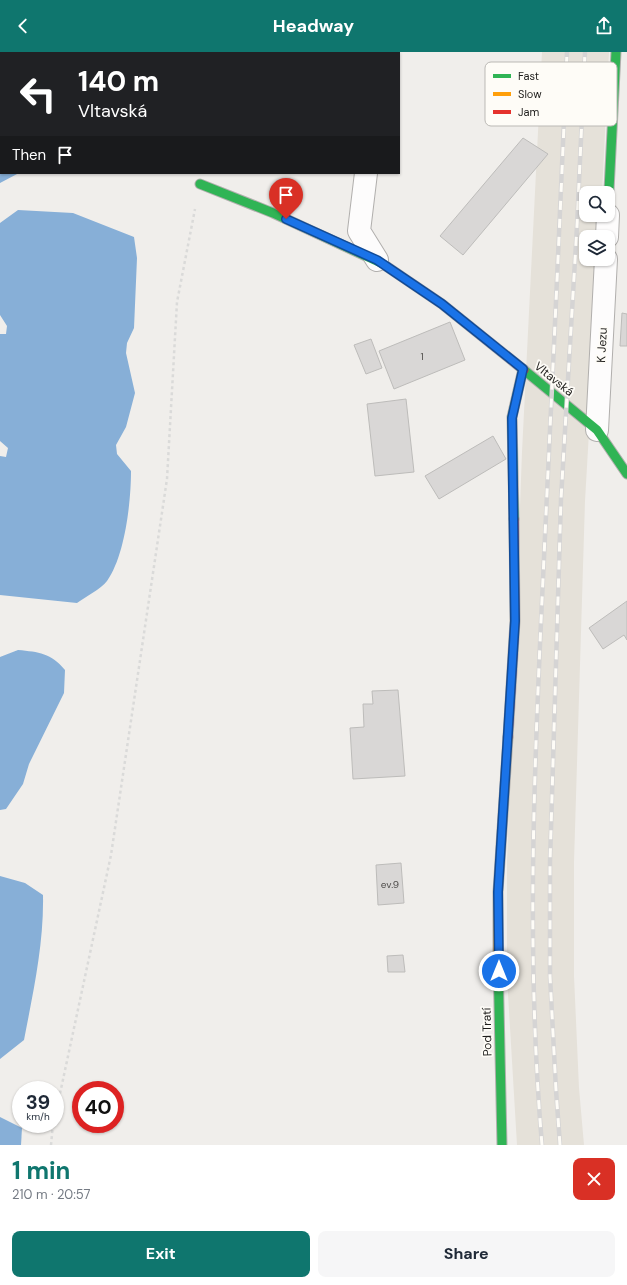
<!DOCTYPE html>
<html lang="en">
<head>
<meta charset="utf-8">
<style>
	:root { --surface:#fff; --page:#f6f6f7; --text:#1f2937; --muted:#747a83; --accent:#0f766e }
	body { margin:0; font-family:"DM Sans",sans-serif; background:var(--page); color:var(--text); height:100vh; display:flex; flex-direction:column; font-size:15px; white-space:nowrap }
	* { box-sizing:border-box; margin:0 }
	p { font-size:13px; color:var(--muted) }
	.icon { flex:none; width:22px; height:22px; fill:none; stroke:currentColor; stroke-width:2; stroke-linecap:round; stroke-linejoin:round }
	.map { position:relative; height:1093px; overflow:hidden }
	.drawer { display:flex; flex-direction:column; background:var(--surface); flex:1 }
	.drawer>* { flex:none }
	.top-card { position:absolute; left:0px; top:0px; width:400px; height:122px; box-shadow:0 1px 3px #0004; background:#202124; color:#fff; overflow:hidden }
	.tools { position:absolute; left:579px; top:134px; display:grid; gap:8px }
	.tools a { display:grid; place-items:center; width:36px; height:36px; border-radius:8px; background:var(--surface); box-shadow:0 1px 3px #0004; font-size:20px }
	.speed { position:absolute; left:12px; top:1029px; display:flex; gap:8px; font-size:20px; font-weight:700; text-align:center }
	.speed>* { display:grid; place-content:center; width:52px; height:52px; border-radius:50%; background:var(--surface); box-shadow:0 1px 3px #0004; line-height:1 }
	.speed small { font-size:10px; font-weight:400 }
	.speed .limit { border:6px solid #d22; background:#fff; color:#111 }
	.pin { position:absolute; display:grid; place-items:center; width:34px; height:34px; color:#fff; margin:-41px -17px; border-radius:50% 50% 50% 0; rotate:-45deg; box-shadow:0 0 4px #0007 }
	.pin .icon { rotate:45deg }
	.me { position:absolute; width:44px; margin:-22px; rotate:0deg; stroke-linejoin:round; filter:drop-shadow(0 0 3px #0008) }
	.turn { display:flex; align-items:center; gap:14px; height:84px; padding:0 12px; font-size:18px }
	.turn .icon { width:52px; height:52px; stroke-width:2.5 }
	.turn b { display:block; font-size:28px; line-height:34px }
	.then { display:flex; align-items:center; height:38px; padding:0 12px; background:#0003; gap:8px; font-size:15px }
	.round { display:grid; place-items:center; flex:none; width:42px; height:42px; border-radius:8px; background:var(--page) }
	.overview { display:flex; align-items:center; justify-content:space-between; height:68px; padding:0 12px }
	h1 { font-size:24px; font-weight:700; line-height:30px; color:var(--accent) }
	.primary-button { display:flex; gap:8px; margin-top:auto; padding:8px 12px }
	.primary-button a { flex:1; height:46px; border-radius:8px; background:var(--accent); color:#fff; font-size:16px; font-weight:700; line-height:46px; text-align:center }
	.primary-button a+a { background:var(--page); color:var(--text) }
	header { display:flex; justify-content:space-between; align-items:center; height:52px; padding:0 12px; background:var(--accent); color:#fff; font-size:18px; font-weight:700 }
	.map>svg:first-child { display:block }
	.built { fill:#e5e1d9 }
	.water { fill:#87afd7 }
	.building { fill:#d9d7d6; stroke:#bdbcba }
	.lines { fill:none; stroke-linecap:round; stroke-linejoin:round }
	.street-casing { stroke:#b1afad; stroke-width:24 }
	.fast-casing { stroke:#b1afad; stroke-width:11 }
	.slow-casing { stroke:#b1afad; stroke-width:11 }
	.jam-casing { stroke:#b1afad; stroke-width:11 }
	.path { stroke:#dadad9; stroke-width:2.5; stroke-dasharray:3 3; stroke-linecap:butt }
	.street { stroke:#fdfcfc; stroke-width:22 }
	.fast { stroke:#30b455; stroke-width:9 }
	.slow { stroke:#ff9f0a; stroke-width:9 }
	.jam { stroke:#e5322d; stroke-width:9 }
	.rail-casing { stroke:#d5d4d4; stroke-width:4.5 }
	.rail { stroke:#fefcf7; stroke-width:3; stroke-dasharray:9; stroke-linecap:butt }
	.route-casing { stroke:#114b97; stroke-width:10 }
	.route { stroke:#1a73e8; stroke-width:7 }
	.labels { text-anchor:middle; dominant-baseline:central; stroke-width:3.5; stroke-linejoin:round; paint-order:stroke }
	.number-label { font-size:10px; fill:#504e4c }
	.street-label { font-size:12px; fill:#1f1e1c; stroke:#fefcf7 }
	.key { fill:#fefcf7; stroke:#bbb9b5; stroke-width:1 }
	.key-label { font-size:11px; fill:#1f1e1c }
</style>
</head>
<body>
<header><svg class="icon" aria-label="back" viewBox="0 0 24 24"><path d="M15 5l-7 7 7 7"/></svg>Headway<svg class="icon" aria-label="share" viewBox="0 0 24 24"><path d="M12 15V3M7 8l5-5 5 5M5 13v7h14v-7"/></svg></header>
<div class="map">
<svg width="627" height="1093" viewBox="0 0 627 1093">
	<rect width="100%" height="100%" fill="#f0eeeb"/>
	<!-- built -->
	<path class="built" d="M 542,0 L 609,0 L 602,141 L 586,141 L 586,163 L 601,163 L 600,185 L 586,185 L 586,207 L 599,207 L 585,449 L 574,810 L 574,924 L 579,1036 L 584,1093 L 517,1093 L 507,925 L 507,809 L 522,400 Z"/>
	<!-- water -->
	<g class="water">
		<path d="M 0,0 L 34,0 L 1,1 L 1,121 L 19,121 L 0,131 Z"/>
		<path d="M 18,158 L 73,161 L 134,185 L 137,206 L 134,276 L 127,291 L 126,301 L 135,341 L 126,375 L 116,393 L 117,402 L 131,419 C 131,450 125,504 107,529 C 101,537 85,545 77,551 L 0,543 L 0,404 L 6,405 L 8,396 L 0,389 L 0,282 L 6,282 L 7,274 L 0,263 L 0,171 Z"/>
		<path d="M 18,598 C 39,600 51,601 65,618 L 64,641 L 29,712 L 23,732 L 6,757 L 0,758 L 0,605 Z"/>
		<path d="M 0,824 L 25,831 L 43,843 C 44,892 33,941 24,988 L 0,1007 Z"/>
		<path d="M 0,1065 L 22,1076 L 21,1093 L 0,1093 Z"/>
	</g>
	<!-- building -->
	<g class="building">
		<path d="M 523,86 L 548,102 L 463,203 L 440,184 Z"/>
		<path d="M 622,261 L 627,262 L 627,294 L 620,294 Z"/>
		<path d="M 450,270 L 465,308 L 394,337 L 379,299 Z"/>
		<path d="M 371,287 L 382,316 L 366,322 L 354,293 Z"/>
		<path d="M 406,347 L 414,420 L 375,424 L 367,352 Z"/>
		<path d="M 493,384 L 506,407 L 439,447 L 425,424 Z"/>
		<path d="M 627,549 L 627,588 L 624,583 L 603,597 L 589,576 Z"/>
		<path d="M 398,638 L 405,724 L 353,727 L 350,676 L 364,675 L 363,652 L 373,652 L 372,639 Z"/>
		<path d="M 401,811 L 404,851 L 378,853 L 376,813 Z"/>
		<path d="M 403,903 L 405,920 L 388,920 L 387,904 Z"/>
	</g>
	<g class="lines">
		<!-- street casing -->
		<g class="street-casing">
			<g id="street">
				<path d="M 380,1 L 380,0"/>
				<path d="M 366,121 L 359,179 L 377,208"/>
				<path d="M 607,185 L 608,163"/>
				<path d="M 597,378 L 606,207"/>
			</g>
		</g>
		<!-- fast casing -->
		<g class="fast-casing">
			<g id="fast">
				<path d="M 200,132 L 273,161 L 383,212"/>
				<path d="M 608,158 L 616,0"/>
				<path d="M 524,318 L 597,378 L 627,422"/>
				<path d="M 514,467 L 512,365 L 523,317"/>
				<path d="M 498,908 L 502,1093"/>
			</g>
		</g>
		<!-- slow casing -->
		<g class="slow-casing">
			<path id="slow" d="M 498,908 L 498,840 L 508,685"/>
		</g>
		<!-- jam casing -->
		<g class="jam-casing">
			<g id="jam">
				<path d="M 383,212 L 442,252 L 524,318"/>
				<path d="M 508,685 L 515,569 L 514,467"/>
			</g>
		</g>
		<!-- path -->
		<g class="path">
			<path d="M 162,1 L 162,0"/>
			<path d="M 55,1065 L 111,803 L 167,427 L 177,250 L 195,157"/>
			<path d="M 51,1093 L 53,1072"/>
		</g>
		<!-- street -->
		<use href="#street" class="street"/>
		<!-- fast -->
		<use href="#fast" class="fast"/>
		<!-- slow -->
		<use href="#slow" class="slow"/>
		<!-- jam -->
		<use href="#jam" class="jam"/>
		<!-- rail casing -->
		<g class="rail-casing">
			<g id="rail">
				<path d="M 542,1093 C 526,905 534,716 543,527 C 551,351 560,176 567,0"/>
				<path d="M 560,1093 L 556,1038 L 550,924 L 550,810 L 561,447 L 577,174 L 585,0"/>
			</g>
		</g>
		<!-- rail -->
		<use href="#rail" class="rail"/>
	</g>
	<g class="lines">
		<!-- route casing -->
		<g class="route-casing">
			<path id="route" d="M 286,167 L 377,208 L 442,252 L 523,317 L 512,366 L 515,569 L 498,840 L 499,919"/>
		</g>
		<!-- route -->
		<use href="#route" class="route"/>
	</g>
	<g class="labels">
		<!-- number labels -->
		<g class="number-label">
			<text x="422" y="304">1</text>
			<text x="390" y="832">ev.9</text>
		</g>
		<!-- street labels -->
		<g class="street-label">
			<text transform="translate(602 293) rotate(-87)">K Jezu</text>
			<text transform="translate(554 327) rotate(39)">Vltavská</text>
			<text transform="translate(487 980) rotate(-91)">Pod Tratí</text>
		</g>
	</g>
	<!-- legend -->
	<rect x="485" y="10" width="132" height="64" rx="6" class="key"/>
	<rect x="493" y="22" width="18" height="4" fill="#30b455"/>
	<rect x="493" y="40" width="18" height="4" fill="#ff9f0a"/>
	<rect x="493" y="58" width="18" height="4" fill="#e5322d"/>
	<g class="key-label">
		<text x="518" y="28">Fast</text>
		<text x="518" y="46">Slow</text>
		<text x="518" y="64">Jam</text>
	</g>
</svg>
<div class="tools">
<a><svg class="icon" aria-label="search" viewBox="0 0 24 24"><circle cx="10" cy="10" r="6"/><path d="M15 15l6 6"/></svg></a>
<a><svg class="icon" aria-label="layers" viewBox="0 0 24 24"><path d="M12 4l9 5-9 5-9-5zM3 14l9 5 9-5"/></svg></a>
</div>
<div class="speed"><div>39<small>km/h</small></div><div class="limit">40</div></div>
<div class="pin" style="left:286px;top:167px;background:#d93025"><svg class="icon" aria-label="arrive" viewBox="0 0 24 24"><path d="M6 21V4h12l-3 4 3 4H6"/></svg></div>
<svg class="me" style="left:499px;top:919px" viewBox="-20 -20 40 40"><circle r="17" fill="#1a73e8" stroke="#fff" stroke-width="3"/><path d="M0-11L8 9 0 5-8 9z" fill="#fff"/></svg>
<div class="top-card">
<div class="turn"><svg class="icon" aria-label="left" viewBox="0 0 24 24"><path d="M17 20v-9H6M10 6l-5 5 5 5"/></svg><div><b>140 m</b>Vltavská</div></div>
<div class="then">Then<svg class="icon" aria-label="arrive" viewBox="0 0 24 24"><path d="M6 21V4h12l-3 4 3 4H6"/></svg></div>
</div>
</div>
<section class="drawer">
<div class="overview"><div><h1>1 min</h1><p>210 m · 20:57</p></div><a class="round" style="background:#d93025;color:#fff"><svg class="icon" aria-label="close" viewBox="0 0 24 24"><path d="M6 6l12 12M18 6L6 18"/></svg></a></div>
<div class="primary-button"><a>Exit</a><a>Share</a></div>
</section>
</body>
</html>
